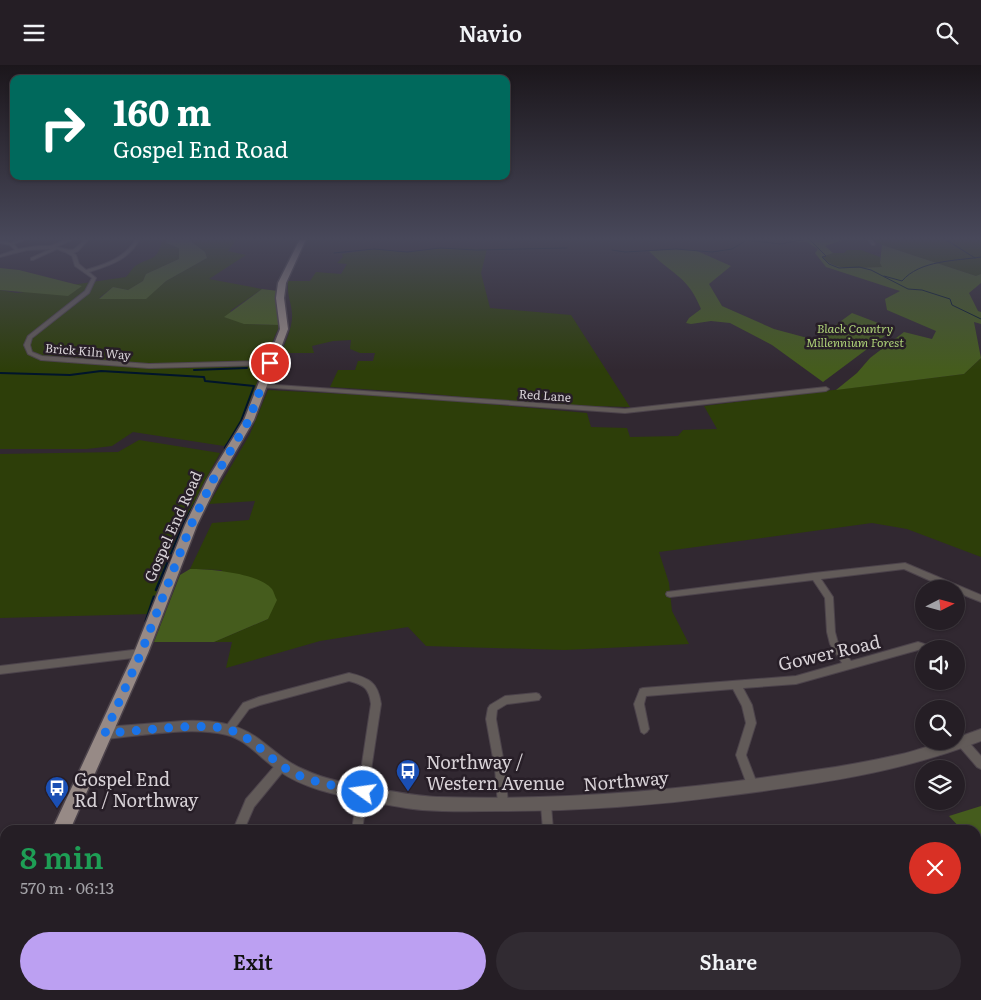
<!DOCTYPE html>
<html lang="en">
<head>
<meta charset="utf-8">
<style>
	:root { --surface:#251e25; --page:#312b32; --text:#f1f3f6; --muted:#a3a2a7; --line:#423c42; --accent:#bca0f2 }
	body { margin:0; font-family:Literata,serif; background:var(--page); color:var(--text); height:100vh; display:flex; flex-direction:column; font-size:19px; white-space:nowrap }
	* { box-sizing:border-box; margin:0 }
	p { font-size:16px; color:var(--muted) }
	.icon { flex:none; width:28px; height:28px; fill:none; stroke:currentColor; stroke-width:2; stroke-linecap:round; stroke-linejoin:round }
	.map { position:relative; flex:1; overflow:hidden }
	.sheet { position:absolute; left:0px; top:760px; width:981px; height:175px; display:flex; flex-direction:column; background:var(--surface); border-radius:15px 15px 0 0; box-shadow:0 1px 4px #0004,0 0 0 1px var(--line) }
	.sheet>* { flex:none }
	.guide { position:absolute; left:10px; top:10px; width:500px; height:105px; border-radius:10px; box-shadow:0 1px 4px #0004,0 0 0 1px var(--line); background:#00695c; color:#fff; overflow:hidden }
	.needle { width:32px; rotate:84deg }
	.tools { position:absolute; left:915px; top:515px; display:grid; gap:10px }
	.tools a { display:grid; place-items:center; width:50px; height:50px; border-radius:50%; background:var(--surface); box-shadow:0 1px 4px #0004,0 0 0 1px var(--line); font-size:25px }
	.pin { position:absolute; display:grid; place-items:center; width:42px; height:42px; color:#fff; margin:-21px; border:2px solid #fff; border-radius:50%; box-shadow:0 1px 5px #0007 }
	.me { position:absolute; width:55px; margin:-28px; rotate:284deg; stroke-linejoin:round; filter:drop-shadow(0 0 4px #0008) }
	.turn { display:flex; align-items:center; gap:18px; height:105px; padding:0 20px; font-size:22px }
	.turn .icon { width:65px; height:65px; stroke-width:2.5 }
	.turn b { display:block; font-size:35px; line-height:42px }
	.round { display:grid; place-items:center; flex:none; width:52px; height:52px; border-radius:26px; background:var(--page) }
	.head { display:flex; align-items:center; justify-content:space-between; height:85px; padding:0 20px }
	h1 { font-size:30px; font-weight:600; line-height:38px; color:#1e9e55 }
	.cta { display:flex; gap:10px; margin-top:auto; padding:10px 20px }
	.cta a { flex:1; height:58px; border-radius:30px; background:var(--accent); color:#111; font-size:20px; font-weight:600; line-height:58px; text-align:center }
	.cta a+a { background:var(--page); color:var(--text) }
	header { display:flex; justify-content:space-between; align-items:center; height:65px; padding:0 20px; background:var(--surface); font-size:22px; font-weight:600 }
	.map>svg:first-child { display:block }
	.green { fill:#2d3e09 }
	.forest { fill:#455c1d }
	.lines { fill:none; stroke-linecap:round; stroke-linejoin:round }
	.stream-far3 { stroke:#00142b; stroke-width:1 }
	.stream-far2 { stroke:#00142b; stroke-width:2 }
	.stream-far1 { stroke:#00142b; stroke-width:2.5 }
	.stream { stroke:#00142b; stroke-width:3 }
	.minor-casing { stroke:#4c434b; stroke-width:2 }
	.tertiary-casing { stroke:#4c434b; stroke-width:2 }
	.primary-casing { stroke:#4c434b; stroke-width:3 }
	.minor { fill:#625b59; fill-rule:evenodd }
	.tertiary { fill:#625b59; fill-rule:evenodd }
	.primary { fill:#978a86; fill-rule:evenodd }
	.route { stroke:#1a73e8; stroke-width:9; stroke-dasharray:0 16.2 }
	.labels { text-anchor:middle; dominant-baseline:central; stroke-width:5; stroke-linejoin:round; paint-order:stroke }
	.far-park-label { font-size:12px; font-style:italic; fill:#add077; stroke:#271e27 }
	.far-street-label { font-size:12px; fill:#d7d1d6; stroke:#271e27 }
	.street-label { font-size:15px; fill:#d7d1d6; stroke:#271e27 }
	.near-street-label { font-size:18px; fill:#d7d1d6; stroke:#271e27 }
	.near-poi-label { font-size:18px; fill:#d7d1d6; stroke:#271e27; text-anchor:start }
</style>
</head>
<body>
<header><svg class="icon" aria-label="menu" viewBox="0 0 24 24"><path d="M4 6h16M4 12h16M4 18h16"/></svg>Navio<svg class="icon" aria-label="search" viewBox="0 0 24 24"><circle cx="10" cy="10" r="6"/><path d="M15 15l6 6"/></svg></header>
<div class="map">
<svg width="981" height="935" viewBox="0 0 981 935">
	<rect width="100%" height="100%" fill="#312831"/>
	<!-- green -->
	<g class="green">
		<path d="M 162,174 L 167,174 L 166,178 L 179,183 L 179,194 L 146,209 L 143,216 L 128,225 L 113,222 L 99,233 L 145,234 L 166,216 L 207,193 L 205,187 L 189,175 L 237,174 L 228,186 L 246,190 L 209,214 L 262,224 L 230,246 L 244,259 L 280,260 C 260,300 253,346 224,381 L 133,367 L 112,381 L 87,384 L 0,384 L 0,225 L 17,228 L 126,212 C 129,209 131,205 134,202 C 148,191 158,199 162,174 Z"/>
		<path d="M 872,174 L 981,174 L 981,209 L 976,211 L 882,180 Z"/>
		<path d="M 440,183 L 487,184 L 481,208 L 490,243 L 571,250 L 630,342 L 557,340 L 555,332 L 530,332 L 529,339 L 423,328 L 330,322 L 338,305 L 355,305 L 358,296 L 373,296 L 375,288 L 360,288 L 350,284 L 351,275 L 333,276 L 312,281 L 314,288 L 281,288 C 286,276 293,262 292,248 C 291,236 287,232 288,216 L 310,216 L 316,207 L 341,209 L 347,199 L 337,198 L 343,192 L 342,189 L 374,184 L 407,187 Z"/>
		<path d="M 847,185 L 861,185 L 880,192 L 880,198 L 883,202 C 862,202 837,208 822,192 L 833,188 L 844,188 Z"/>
		<path d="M 981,293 L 981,492 L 907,464 L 872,458 L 659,487 L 669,518 L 672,546 L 689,579 L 565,585 L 426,581 L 408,562 L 320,576 L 226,603 L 232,577 L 214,577 L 268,554 L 221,505 L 190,504 L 212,458 L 249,455 L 255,436 L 209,439 L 250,369 L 268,325 L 423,333 L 587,348 L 591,362 L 627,363 L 630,372 L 678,371 L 683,365 L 717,364 L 704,341 L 964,309 Z"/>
		<path d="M 139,375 L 220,388 L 202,421 L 149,549 L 0,553 L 0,389 L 118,387 Z"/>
	</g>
	<!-- forest -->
	<g class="forest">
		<path d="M 167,174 L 191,174 L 189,175 L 205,187 L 207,193 L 166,216 L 146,234 L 99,234 L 113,222 L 128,225 L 143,216 L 146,209 L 179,194 L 179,183 L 166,178 Z"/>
		<path d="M 793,174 L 845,174 L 825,181 L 833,188 L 822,192 C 836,208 862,202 882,202 L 880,198 L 882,180 L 976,211 L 981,209 L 981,218 L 969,228 L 978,246 L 981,247 L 981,259 L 974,257 L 981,293 L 964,309 L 836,325 L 857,308 L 870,293 L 904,267 L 932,274 L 936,266 L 887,245 L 885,234 L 900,226 L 826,202 L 815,188 L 818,184 L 807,177 L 791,177 Z"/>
		<path d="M 676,184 L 695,185 L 731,201 L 709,219 L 722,241 L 774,264 L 815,275 L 852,248 L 894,264 L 823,317 L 772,280 L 730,258 L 711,256 L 691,259 L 686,258 L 689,253 L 701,244 C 688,211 672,210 649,186 Z"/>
		<path d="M 0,203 L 19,205 L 82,221 L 68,231 L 0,225 Z"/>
		<path d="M 262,224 L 278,226 L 280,260 L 244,259 L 224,252 Z"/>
		<path d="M 190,504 C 210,504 259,508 272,524 C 274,527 275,532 277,535 L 268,554 L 214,577 L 154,577 L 180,510 Z"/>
		<path d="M 981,741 L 981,787 L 976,781 L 976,765 L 962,765 L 949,751 Z"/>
	</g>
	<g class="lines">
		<!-- stream-far3 -->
		<g class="stream-far3">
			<path d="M 809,174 L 826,191 L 822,192 L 829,199 L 839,203 L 859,202 L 871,205 L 908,224 L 922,225 L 950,234 L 952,240 L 981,254"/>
			<path d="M 945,174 L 975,193"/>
			<path d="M 612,185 L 625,187 L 676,184 L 712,187 L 732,184 L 747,175 L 780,179 L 807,174"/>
			<path d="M 334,188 L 374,184 L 407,187 L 440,183 L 476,185 L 567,183"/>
			<path d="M 884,211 L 902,216 C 920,195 955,196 981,192"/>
		</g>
		<!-- stream-far2 -->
		<g class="stream-far2">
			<path d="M 194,305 L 247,303"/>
			<path d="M 0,308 L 70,310 L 101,306 L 204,312 L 205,316 L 254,321 L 241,356 L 226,381"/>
		</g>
		<!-- stream-far1 -->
		<g class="stream-far1">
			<path d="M 225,383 L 227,380"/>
			<path d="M 156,525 L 184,458 L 220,394"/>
		</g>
		<!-- stream -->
		<path class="stream" d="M 146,556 L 154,532"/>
		<!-- minor casing -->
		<g class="minor-casing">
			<g id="minor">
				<path d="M 21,174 L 26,174 L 14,179 L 18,184 L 38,181 L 50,181 L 68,174 L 74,174 L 56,182 C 74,185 71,189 85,174 L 89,174 L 78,186 L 73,188 L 76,190 L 79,199 L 86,205 C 106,199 125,193 136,174 L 140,174 C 128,195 111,200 89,207 L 96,213 L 89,228 L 32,273 L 30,280 L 32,287 L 42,291 L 149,299 L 270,296 L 273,298 L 270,300 L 149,303 L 41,295 L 28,289 L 24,280 L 28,271 L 85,226 L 92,213 L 75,201 L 72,191 L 65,187 L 57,184 L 33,195 L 31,195 L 31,193 L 51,184 L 27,185 L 0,192 L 0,190 L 15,185 L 10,180 L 0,178 L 0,176 L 11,178 Z"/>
				<path d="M 867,174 L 871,174 L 875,179 L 874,180 L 872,180 Z"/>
				<path d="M 262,319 L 625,344 L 826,322 L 829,324 L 826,326 L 625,348 L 260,322 L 259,321 Z"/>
				<path d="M 905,498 L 981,530 L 981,537 L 956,527 L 956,524 L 949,524 L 904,504 L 821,514 L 833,532 L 835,567 L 838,578 L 851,596 L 918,577 L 931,581 L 932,584 L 924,584 L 924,586 L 918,585 L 796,619 L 743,623 L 752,640 L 756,658 L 746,690 L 758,721 L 757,725 L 753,726 L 749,725 L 736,690 L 746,658 L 742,641 L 733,624 L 646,631 L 644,639 L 649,664 L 647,667 L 644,669 L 641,667 L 634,639 L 640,624 L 643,623 L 796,611 L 842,598 L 830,579 L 827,567 L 825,533 L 813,515 L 670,532 L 667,531 L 666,529 L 667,527 L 814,508 Z"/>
				<path d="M 141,584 L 144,585 L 145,588 L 144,591 L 141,592 L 0,609 L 0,601 Z"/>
				<path d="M 349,608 C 369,613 378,617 381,639 L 362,765 L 352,765 L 371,639 C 369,623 364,620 349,616 L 260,640 L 249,644 L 232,667 L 229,669 L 226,667 L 224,664 L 243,638 L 259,632 Z"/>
				<path d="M 536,628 L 539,629 L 541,632 L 539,635 L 507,639 L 497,645 L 496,654 L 505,704 L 508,739 L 507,743 L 503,744 L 499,743 L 498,739 L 495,704 L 486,654 L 488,643 L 490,640 L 505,631 Z"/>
				<path d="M 962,672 L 966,674 L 981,691 L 981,704 L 977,702 L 958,680 L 957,677 L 958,674 Z"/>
				<path d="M 282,695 L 286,697 L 287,700 L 286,703 L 254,742 L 244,765 L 233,765 L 246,734 L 278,697 Z"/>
				<path d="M 546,735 L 550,736 L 551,740 L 553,765 L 543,765 L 541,740 L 542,736 Z"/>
				<path d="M 981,881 L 981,895 L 976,897 L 976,883 Z"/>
				<path d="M 195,930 L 207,930 L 206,935 L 194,935 Z"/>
				<path d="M 326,930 L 338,930 L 337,935 L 325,935 Z"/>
				<path d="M 473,930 L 485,930 L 484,935 L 472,935 Z"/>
				<path d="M 706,930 L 718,930 L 719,935 L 707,935 Z"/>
				<path d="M 958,930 L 971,930 L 973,935 L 960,935 Z"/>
			</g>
		</g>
		<!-- tertiary casing -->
		<g class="tertiary-casing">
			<path id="tertiary" d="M 183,656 C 211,655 236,657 259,674 C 274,685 287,698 305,705 C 326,715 351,719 374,723 C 395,727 416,731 438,732 C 561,736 686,725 808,706 C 839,702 871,696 902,689 C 920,685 938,676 956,676 L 956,673 L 981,664 L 981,676 C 899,708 812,720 725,731 C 651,741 578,746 503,746 C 476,746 449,747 422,745 C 402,743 383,739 364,735 C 335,730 303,723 279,706 C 262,695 247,675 227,670 C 190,661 143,671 105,674 L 100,672 L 98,668 L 100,664 L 105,662 Z"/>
		</g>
		<!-- primary casing -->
		<g class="primary-casing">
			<g id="primary">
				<path d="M 300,174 L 306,174 L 286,218 L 284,233 L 288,264 L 254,355 L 219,415 L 197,460 L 148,588 L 70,765 L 52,765 L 134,588 L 185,460 L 207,415 L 244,355 L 280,264 L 276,233 L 278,218 Z"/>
				<path d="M 5,896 L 5,928 L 0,930 L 0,898 Z"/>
			</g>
		</g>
		<!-- minor -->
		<use href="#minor" class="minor"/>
		<!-- tertiary -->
		<use href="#tertiary" class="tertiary"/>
		<!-- primary -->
		<use href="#primary" class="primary"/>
	</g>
	<!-- sky -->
	<linearGradient id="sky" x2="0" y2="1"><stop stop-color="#1b161b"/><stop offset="0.57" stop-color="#48485a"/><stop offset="1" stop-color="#48485a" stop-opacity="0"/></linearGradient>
	<rect width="981" height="305" fill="url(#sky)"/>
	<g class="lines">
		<!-- route -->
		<path class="route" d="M 270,298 L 249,355 L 213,415 L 191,460 L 141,588 L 105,668 C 135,667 206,656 230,665 C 254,673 269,694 290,706 C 311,718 339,721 363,727"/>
	</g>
	<!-- icons -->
	<defs>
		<g id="bus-pin" transform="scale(1.25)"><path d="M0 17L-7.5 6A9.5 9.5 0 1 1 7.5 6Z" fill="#1a4fb4" stroke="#271e27"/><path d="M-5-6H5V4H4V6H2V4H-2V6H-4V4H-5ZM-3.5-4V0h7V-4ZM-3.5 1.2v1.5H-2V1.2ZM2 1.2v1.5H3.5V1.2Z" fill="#fff"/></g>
	</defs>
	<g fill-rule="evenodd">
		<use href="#bus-pin" x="408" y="706"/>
		<use href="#bus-pin" x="57" y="723"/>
	</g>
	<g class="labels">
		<!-- far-park labels -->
		<g class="far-park-label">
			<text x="855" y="263">Black Country<tspan x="855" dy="14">Millennium Forest</tspan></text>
		</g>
		<!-- far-street labels -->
		<g class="far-street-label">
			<text transform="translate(88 286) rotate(5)">Brick Kiln Way</text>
			<text transform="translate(545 330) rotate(4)">Red Lane</text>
		</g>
		<!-- street labels -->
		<g class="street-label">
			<text transform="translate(172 461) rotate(-66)">Gospel End Road</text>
		</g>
		<!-- near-street labels -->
		<g class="near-street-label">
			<text transform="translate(829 587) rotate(-13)">Gower Road</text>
			<text transform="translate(626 715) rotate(-5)">Northway</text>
		</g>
		<!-- near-poi labels -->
		<g class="near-poi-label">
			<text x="426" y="696">Northway /<tspan x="426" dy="21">Western Avenue</tspan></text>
			<text x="74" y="713">Gospel End<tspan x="74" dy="21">Rd / Northway</tspan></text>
		</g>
	</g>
</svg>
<div class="tools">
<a><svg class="needle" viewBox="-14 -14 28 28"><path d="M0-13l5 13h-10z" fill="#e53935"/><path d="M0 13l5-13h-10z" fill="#a3a2a7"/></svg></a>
<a><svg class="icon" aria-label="sound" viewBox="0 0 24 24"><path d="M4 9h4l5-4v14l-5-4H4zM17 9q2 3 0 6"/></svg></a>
<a><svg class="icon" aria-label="search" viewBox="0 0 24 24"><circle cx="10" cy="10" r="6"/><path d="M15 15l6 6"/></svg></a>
<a><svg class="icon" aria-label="layers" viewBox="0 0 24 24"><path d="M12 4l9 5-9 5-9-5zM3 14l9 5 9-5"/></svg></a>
</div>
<div class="pin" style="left:270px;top:298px;background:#d93025"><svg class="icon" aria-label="arrive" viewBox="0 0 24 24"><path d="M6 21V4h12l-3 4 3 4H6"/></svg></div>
<svg class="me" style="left:363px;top:727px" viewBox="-20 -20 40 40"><circle r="17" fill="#1a73e8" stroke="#fff" stroke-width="3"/><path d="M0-11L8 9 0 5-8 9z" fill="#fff"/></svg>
<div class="guide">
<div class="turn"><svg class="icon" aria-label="right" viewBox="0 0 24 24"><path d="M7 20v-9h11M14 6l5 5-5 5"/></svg><div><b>160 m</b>Gospel End Road</div></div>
</div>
<section class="sheet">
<div class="head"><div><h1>8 min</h1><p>570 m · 06:13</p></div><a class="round" style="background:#d93025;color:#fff"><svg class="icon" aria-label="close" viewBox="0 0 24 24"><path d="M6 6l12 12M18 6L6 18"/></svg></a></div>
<div class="cta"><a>Exit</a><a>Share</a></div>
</section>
</div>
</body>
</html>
